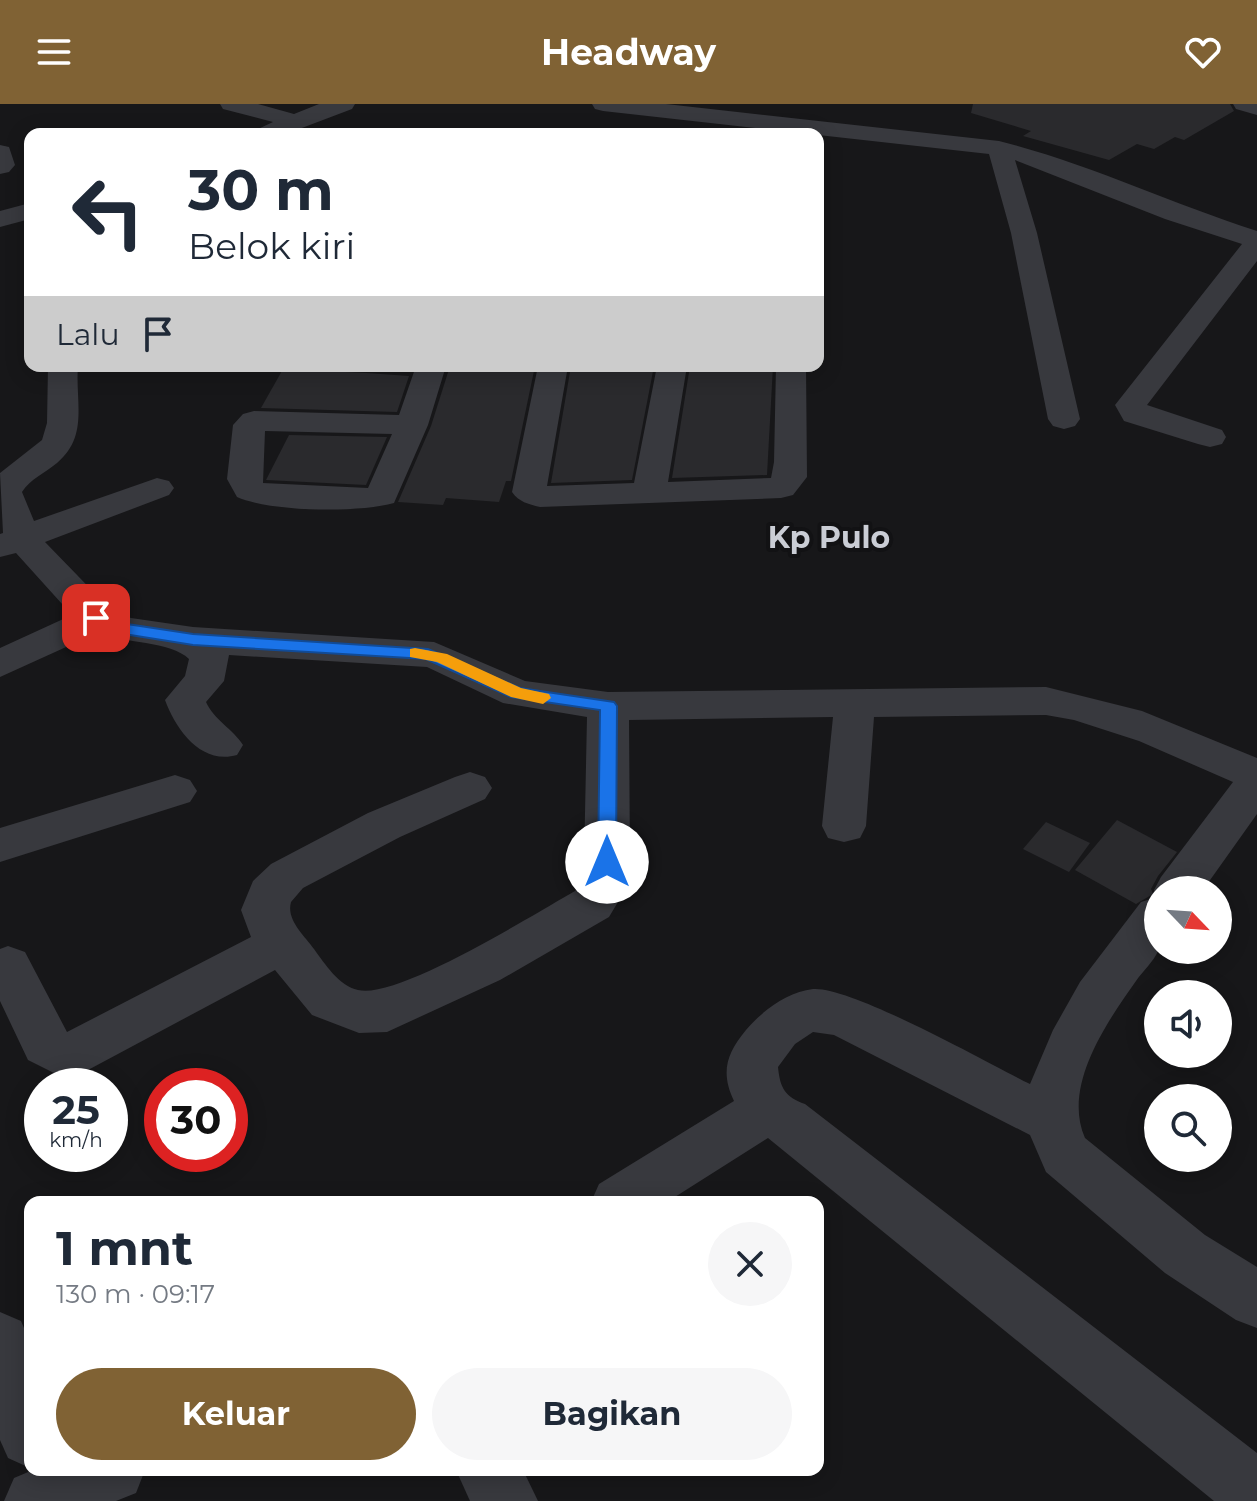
<!DOCTYPE html>
<html lang="id">
<head>
<meta charset="utf-8">
<style>
	:root { --surface:#fff; --page:#f6f6f7; --text:#1f2937; --muted:#747a83; --accent:#806234 }
	body { margin:0; font-family:Montserrat,sans-serif; background:var(--page); color:var(--text); height:100vh; display:flex; flex-direction:column; font-size:30px; white-space:nowrap }
	* { box-sizing:border-box; margin:0 }
	p { font-size:26px; color:var(--muted) }
	.icon { flex:none; width:44px; height:44px; fill:none; stroke:currentColor; stroke-width:2; stroke-linecap:round; stroke-linejoin:round }
	.map { position:relative; flex:1; overflow:hidden }
	.details { position:absolute; left:24px; top:1092px; width:800px; height:280px; display:flex; flex-direction:column; background:var(--surface); border-radius:16px; box-shadow:0 4px 20px #0003 }
	.details>* { flex:none }
	.hud { position:absolute; left:24px; top:24px; width:800px; height:244px; border-radius:16px; box-shadow:0 4px 20px #0003; background:#fff; color:var(--text); overflow:hidden }
	.needle { width:52px; rotate:115deg }
	.controls { position:absolute; left:1144px; top:772px; display:grid; gap:16px }
	.controls a { display:grid; place-items:center; width:88px; height:88px; border-radius:50%; background:var(--surface); box-shadow:0 4px 20px #0003; font-size:40px }
	.speed { position:absolute; left:24px; top:964px; display:flex; gap:16px; font-size:40px; font-weight:700; text-align:center }
	.speed>* { display:grid; place-content:center; width:104px; height:104px; border-radius:50%; background:var(--surface); box-shadow:0 4px 20px #0003; line-height:1 }
	.speed small { font-size:20px; font-weight:400 }
	.speed .limit { border:12px solid #d22; background:#fff; color:#111 }
	.pin { position:absolute; display:grid; place-items:center; width:68px; height:68px; color:#fff; margin:-34px; border-radius:16px; box-shadow:0 4px 12px #0006 }
	.me { position:absolute; width:88px; margin:-44px; rotate:0deg; stroke-linejoin:round; filter:drop-shadow(0 0 6px #0008) }
	.turn { display:flex; align-items:center; gap:28px; height:168px; padding:0 32px; font-size:36px }
	.turn .icon { width:104px; height:104px; stroke-width:2.5 }
	.turn b { display:block; font-size:56px; line-height:68px }
	.then { display:flex; align-items:center; height:76px; padding:0 32px; background:#0003; gap:16px; font-size:30px }
	.round { display:grid; place-items:center; flex:none; width:84px; height:84px; border-radius:42px; background:var(--page) }
	.summary { display:flex; align-items:center; justify-content:space-between; height:136px; padding:0 32px }
	h1 { font-size:48px; font-weight:700; line-height:60px }
	.action { display:flex; gap:16px; margin-top:auto; padding:16px 32px }
	.action a { flex:1; height:92px; border-radius:48px; background:var(--accent); color:#fff; font-size:32px; font-weight:700; line-height:92px; text-align:center }
	.action a+a { background:var(--page); color:var(--text) }
	header { display:flex; justify-content:space-between; align-items:center; height:104px; padding:0 32px; background:var(--accent); color:#fff; font-size:36px; font-weight:700 }
	.map>svg:first-child { display:block }
	.building { fill:#2a2a2d }
	.lines { fill:none; stroke-linecap:round; stroke-linejoin:round }
	.minor { fill:#38393e; fill-rule:evenodd }
	.route { fill:#1a73e8; stroke:#114b97; stroke-width:2 }
	.slow { fill:#f59e0b }
	.labels { text-anchor:middle; dominant-baseline:central; stroke-width:8; stroke-linejoin:round; paint-order:stroke }
	.neighbourhood-label { font-size:30px; font-weight:bold; fill:#cacdd5; stroke:#121214 }
</style>
</head>
<body>
<header><svg class="icon" aria-label="menu" viewBox="0 0 24 24"><path d="M4 6h16M4 12h16M4 18h16"/></svg>Headway<svg class="icon" aria-label="heart" viewBox="0 0 24 24"><path d="M12 20l-8-8c-3-5 5-10 8-4 3-6 11-1 8 4z"/></svg></header>
<div class="map">
<svg width="1257" height="1397" viewBox="0 0 1257 1397">
	<rect width="100%" height="100%" fill="#171719"/>
	<!-- building -->
	<g class="building">
		<path d="M 973,0 L 1230,0 L 1234,7 L 1184,36 L 1175,33 L 1154,45 L 1137,40 L 1109,56 L 1023,32 L 1031,27 L 971,9 Z"/>
		<path d="M 450,262 L 535,262 L 511,377 L 506,377 L 499,398 L 446,394 L 443,401 L 398,398 L 431,322 Z"/>
		<path d="M 571,262 L 654,262 L 632,376 L 551,379 Z"/>
		<path d="M 690,262 L 773,262 L 767,371 L 672,374 Z"/>
		<path d="M 283,265 L 367,269 L 409,272 L 397,308 L 261,304 Z"/>
		<path d="M 289,331 L 387,333 L 366,381 L 266,376 Z"/>
		<path d="M 1117,716 L 1177,748 L 1158,772 L 1151,785 L 1153,790 L 1136,800 L 1075,766 Z"/>
		<path d="M 1046,718 L 1090,739 L 1069,768 L 1023,745 Z"/>
	</g>
	<g class="lines">
		<!-- minor -->
		<g class="minor">
			<path d="M 220,0 L 258,0 L 294,10 L 319,0 L 355,0 L 352,5 L 286,30 L 254,30 L 258,25 L 273,18 L 223,5 Z"/>
			<path d="M 592,0 L 666,0 L 999,37 C 1087,59 1170,99 1257,127 L 1257,157 L 1147,301 L 1222,326 L 1226,333 L 1222,340 L 1210,343 L 1198,340 L 1124,317 L 1115,301 L 1242,140 L 1165,115 L 1015,56 L 1037,129 L 1080,315 L 1075,322 L 1064,325 L 1053,322 L 1048,315 L 1011,129 L 989,50 L 603,7 L 595,5 Z"/>
			<path d="M 1233,0 L 1257,0 L 1257,11 L 1236,5 Z"/>
			<path d="M 0,41 L 9,43 L 15,61 L 9,68 L 0,70 Z"/>
			<path d="M 30,99 L 30,115 L 0,123 L 0,107 Z"/>
			<path d="M 48,262 L 78,262 C 75,298 89,332 57,359 C 45,369 30,375 22,388 L 34,417 L 157,374 L 169,377 L 174,384 L 169,391 L 45,438 L 110,505 L 131,514 L 193,523 L 434,538 L 525,577 L 608,588 L 1046,583 L 1142,607 L 1257,654 L 1257,710 L 1203,786 L 1158,786 C 1158,801 1162,835 1158,847 C 1154,857 1142,868 1136,877 C 1107,918 1062,982 1085,1034 L 1205,1131 L 1257,1163 L 1257,1224 L 1236,1216 L 1165,1169 L 1046,1068 L 1030,1031 L 834,931 L 813,928 L 795,940 L 778,963 C 780,984 785,993 805,1000 L 1257,1349 L 1257,1397 L 1214,1397 L 768,1034 L 667,1098 L 591,1098 L 599,1080 L 734,997 C 720,968 727,949 746,926 C 762,907 787,888 813,885 C 852,882 989,960 1030,980 L 1053,926 L 1080,878 L 1141,798 L 1157,793 L 1154,786 L 1161,773 L 1233,678 L 1139,637 L 1074,616 L 1046,611 L 874,613 L 866,722 L 860,734 L 844,738 L 828,734 L 822,722 L 833,613 L 629,616 L 630,758 L 627,783 L 609,813 L 500,876 L 387,928 L 359,929 L 312,911 L 275,866 L 88,966 L 70,973 L 60,972 L 28,956 L 0,897 L 0,845 L 8,842 L 25,848 L 67,928 L 251,833 L 241,806 L 253,777 L 271,760 L 368,709 L 455,673 L 470,668 L 485,673 L 492,684 L 485,695 L 400,733 L 303,784 L 291,798 C 286,816 304,831 314,845 C 325,860 339,882 358,886 C 397,896 536,809 575,787 L 581,779 L 584,758 L 587,613 L 503,599 L 427,563 L 229,551 L 224,577 L 206,598 C 214,616 233,625 243,641 L 237,651 C 201,661 176,626 165,596 L 185,572 L 189,555 C 171,537 123,539 97,529 L 0,573 L 0,544 L 72,511 L 16,449 L 0,453 L 0,430 L 3,429 L 0,369 L 42,336 L 47,319 Z"/>
			<path d="M 416,262 L 446,262 L 428,321 L 394,399 C 359,409 271,408 237,393 L 227,375 L 233,321 L 243,310 L 254,307 L 399,311 ZM 265,327 L 392,330 L 368,384 L 263,379 Z"/>
			<path d="M 538,262 L 568,262 L 547,382 L 634,379 L 657,262 L 687,262 L 668,378 L 771,374 L 774,358 L 776,262 L 806,262 L 807,373 L 793,391 L 781,394 L 540,403 C 528,400 519,398 512,388 Z"/>
			<path d="M 175,671 L 190,676 L 197,687 L 190,698 L 0,758 L 0,724 Z"/>
			<path d="M 0,1208 L 21,1217 L 30,1238 L 30,1364 L 8,1354 L 0,1336 Z"/>
			<path d="M 33,1366 L 145,1366 L 136,1389 L 116,1397 L 4,1397 L 14,1374 Z"/>
			<path d="M 456,1366 L 523,1366 L 538,1397 L 470,1397 Z"/>
		</g>
	</g>
	<!-- route -->
	<path class="route" d="M 96,509 L 127,520 L 193,530 L 428,545 L 520,584 L 614,598 L 617,602 L 616,758 L 607,765 L 598,758 L 600,606 L 511,593 L 426,555 L 193,541 L 124,530 L 90,518 L 88,514 Z"/>
	<!-- slow -->
	<path class="slow" d="M 415,544 L 447,550 L 521,584 L 549,590 L 551,594 L 543,600 L 511,593 L 437,558 L 410,553 L 410,545 Z"/>
	<g class="labels">
		<!-- neighbourhood labels -->
		<g class="neighbourhood-label">
			<text x="829" y="433">Kp Pulo</text>
		</g>
	</g>
</svg>
<div class="controls">
<a><svg class="needle" viewBox="-14 -14 28 28"><path d="M0-13l5 13h-10z" fill="#e53935"/><path d="M0 13l5-13h-10z" fill="#747a83"/></svg></a>
<a><svg class="icon" aria-label="sound" viewBox="0 0 24 24"><path d="M4 9h4l5-4v14l-5-4H4zM17 9q2 3 0 6"/></svg></a>
<a><svg class="icon" aria-label="search" viewBox="0 0 24 24"><circle cx="10" cy="10" r="6"/><path d="M15 15l6 6"/></svg></a>
</div>
<div class="speed"><div>25<small>km/h</small></div><div class="limit">30</div></div>
<div class="pin" style="left:96px;top:514px;background:#d93025"><svg class="icon" aria-label="arrive" viewBox="0 0 24 24"><path d="M6 21V4h12l-3 4 3 4H6"/></svg></div>
<svg class="me" style="left:607px;top:758px" viewBox="-20 -20 40 40"><circle r="19" fill="#fff"/><path d="M0-13L10 11 0 6-10 11z" fill="#1a73e8"/></svg>
<div class="hud">
<div class="turn"><svg class="icon" aria-label="left" viewBox="0 0 24 24"><path d="M17 20v-9H6M10 6l-5 5 5 5"/></svg><div><b>30 m</b>Belok kiri</div></div>
<div class="then">Lalu<svg class="icon" aria-label="arrive" viewBox="0 0 24 24"><path d="M6 21V4h12l-3 4 3 4H6"/></svg></div>
</div>
<section class="details">
<div class="summary"><div><h1>1 mnt</h1><p>130 m · 09:17</p></div><a class="round"><svg class="icon" aria-label="close" viewBox="0 0 24 24"><path d="M6 6l12 12M18 6L6 18"/></svg></a></div>
<div class="action"><a>Keluar</a><a>Bagikan</a></div>
</section>
</div>
</body>
</html>
